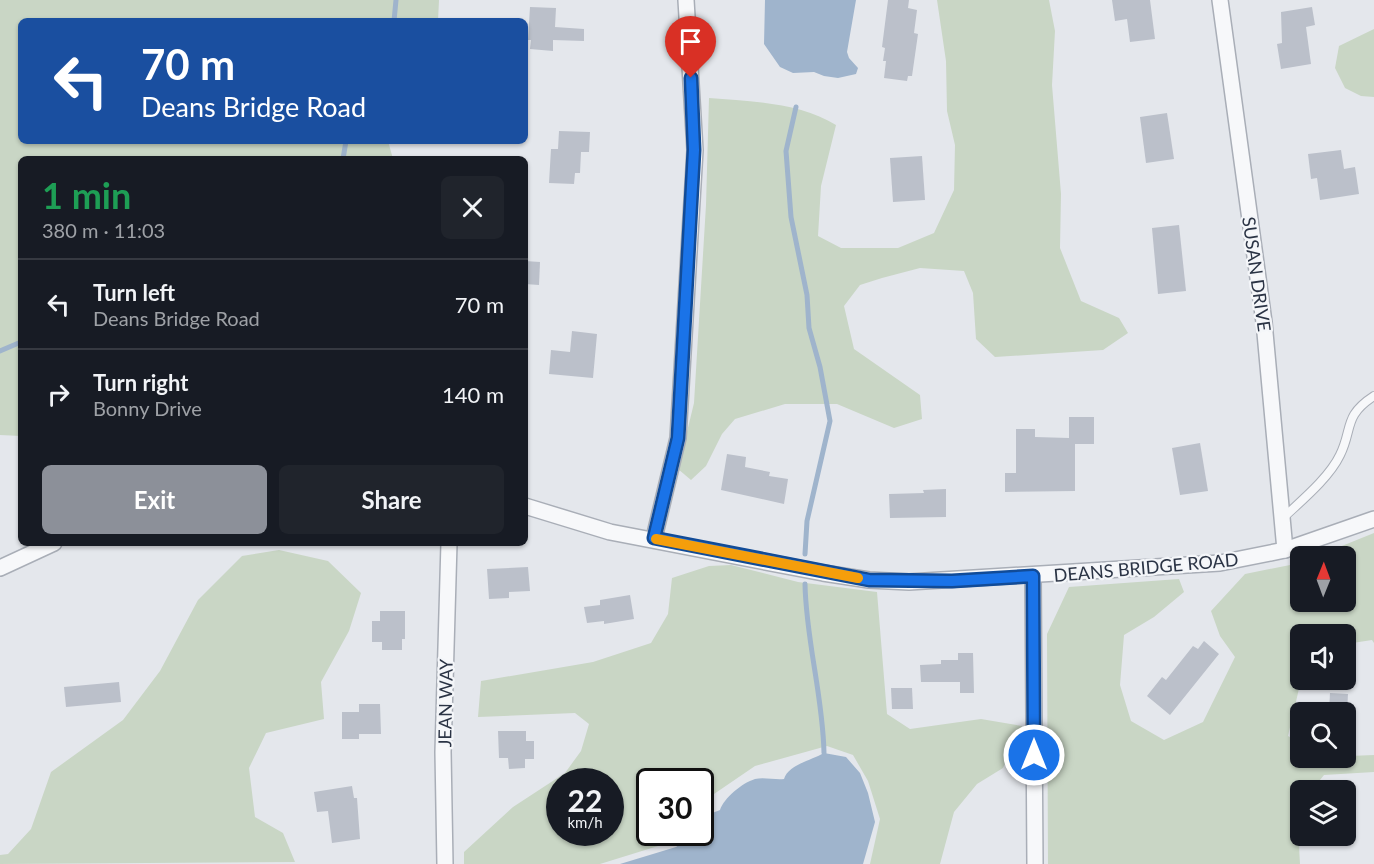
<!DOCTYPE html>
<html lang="en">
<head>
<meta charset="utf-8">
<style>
	:root { --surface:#171b24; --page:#20242c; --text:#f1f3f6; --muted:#9ea1a6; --line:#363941; --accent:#8c9099 }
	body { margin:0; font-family:Lato,sans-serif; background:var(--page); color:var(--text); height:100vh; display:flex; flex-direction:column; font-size:22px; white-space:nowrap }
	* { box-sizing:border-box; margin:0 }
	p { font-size:20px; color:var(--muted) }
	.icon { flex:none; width:33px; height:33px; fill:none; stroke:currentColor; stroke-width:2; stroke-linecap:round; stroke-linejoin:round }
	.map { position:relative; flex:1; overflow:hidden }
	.details { position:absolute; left:18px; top:156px; width:510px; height:390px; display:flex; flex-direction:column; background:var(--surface); border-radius:9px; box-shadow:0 2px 4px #0004 }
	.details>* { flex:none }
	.guide { position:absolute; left:18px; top:18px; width:510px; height:126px; border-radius:9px; box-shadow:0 2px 4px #0004; background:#1a4fa0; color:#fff; overflow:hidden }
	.needle { width:39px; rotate:1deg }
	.fabs { position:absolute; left:1290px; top:546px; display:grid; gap:12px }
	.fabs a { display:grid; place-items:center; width:66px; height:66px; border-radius:9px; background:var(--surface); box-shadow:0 2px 4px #0004; font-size:30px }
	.speed { position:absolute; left:546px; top:768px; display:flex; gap:12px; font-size:30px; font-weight:700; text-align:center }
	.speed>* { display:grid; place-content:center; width:78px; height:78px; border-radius:50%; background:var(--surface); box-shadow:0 2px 4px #0004; line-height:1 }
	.speed small { font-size:15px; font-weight:400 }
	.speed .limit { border:3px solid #111; border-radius:9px; background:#fff; color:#111 }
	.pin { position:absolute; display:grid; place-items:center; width:51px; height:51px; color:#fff; margin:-62px -26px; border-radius:50% 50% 50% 0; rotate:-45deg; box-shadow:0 0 6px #0007 }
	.pin .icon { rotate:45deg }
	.me { position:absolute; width:66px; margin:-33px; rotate:0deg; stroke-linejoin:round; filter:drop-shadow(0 0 4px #0008) }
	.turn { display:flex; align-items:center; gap:21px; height:126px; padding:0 24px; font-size:27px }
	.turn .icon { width:78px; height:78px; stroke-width:2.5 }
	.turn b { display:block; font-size:42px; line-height:51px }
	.round { display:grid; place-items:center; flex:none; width:63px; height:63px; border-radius:9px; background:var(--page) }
	.head { display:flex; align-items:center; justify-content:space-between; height:102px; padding:0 24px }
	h1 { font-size:36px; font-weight:700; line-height:45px; color:#1e9e55 }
	.primary-button { display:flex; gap:12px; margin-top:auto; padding:12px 24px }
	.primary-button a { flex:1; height:69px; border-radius:9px; background:var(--accent); color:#fff; font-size:24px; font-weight:700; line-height:69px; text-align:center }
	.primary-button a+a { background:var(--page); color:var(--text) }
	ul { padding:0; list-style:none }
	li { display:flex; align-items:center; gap:18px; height:90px; padding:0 24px; border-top:2px solid var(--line) }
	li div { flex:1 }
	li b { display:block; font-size:22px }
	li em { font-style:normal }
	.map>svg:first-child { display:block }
	.green { fill:#c9d6c5; fill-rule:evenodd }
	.water { fill:#9fb4cc }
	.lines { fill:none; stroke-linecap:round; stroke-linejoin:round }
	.stream { stroke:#9fb4cc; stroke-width:5 }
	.building { fill:#bbc0ca }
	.lane-casing { stroke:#a9aeb7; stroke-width:10 }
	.street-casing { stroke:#a9aeb7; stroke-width:18 }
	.lane { stroke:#f7f8fa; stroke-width:8 }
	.street { stroke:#f7f8fa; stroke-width:15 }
	.route-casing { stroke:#114b97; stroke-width:15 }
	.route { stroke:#1a73e8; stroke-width:10 }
	.slow { stroke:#f59e0b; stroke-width:10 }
	.labels { text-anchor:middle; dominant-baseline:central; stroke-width:4.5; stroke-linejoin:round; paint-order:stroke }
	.street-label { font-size:18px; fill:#2b3445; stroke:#f4f6f9 }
</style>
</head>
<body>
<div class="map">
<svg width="1374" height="864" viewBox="0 0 1374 864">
	<rect width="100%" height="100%" fill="#e4e7ec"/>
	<!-- green -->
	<g class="green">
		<path d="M 0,0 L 439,0 L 438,21 L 21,21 L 21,141 L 388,141 L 393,159 L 21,159 L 21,436 L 0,435 Z"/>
		<path d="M 937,0 L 1049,0 L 1055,31 L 1052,85 L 1061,194 L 1060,248 L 1081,301 L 1119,318 L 1128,333 L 1103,350 L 995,357 L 976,339 L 973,293 L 964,271 L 920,268 L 882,278 L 860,285 L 844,306 L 854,349 L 920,395 L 922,419 L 894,428 L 837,404 L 785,404 L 735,419 L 722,434 L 706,466 L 691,480 L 678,469 L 694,403 L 706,205 L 709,98 C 751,101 801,103 836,125 L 821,186 L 818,236 L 841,248 L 898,248 L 934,233 L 954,190 L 955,145 L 947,111 L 946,61 Z"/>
		<path d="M 1374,29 L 1374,97 L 1361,96 L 1345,88 L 1335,68 L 1339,46 Z"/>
		<path d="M 1374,533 L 1374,643 L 1372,640 L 1346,644 L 1346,634 L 1300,634 L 1301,680 L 1288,736 L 1300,742 L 1300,758 L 1374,755 L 1374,772 L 1324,775 L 1312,790 L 1300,790 C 1300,816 1298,839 1300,864 L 1048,864 L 1047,634 L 1069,587 L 1179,579 L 1184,592 L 1154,617 L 1124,635 L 1120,685 L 1131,721 L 1164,740 L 1203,722 L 1235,657 L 1220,636 L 1211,611 L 1245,574 L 1300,563 L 1300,602 L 1346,602 L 1346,556 L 1317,556 Z"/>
		<path d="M 279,550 L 328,561 L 361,593 L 349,631 L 321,682 L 324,719 L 266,733 L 249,768 L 255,817 L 283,833 L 295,862 L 0,864 L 0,855 L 8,854 L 31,829 L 51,772 L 123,720 L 160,671 L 198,600 L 242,556 Z"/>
		<path d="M 731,565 L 798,582 L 877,592 L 887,714 L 910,729 L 981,719 L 1022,726 L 1003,768 L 977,784 L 954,812 L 940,864 L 870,864 L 880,819 L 868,781 L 853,755 L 827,746 L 755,766 L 714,794 L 701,809 L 700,782 L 650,782 L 650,832 L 685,833 L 671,842 L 600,864 L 464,864 L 464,852 L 513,807 L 565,773 L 581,751 L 589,724 L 575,713 L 478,717 L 481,681 L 593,662 L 651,643 L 668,614 L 672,578 L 709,566 ZM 560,782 L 610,782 L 610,832 L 560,832 Z"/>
	</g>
	<!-- water -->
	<g class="water">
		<path d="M 765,0 L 856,0 L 847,52 L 849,58 L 858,68 L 856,74 L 838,78 L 824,76 L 814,72 L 793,73 L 780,67 L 764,44 Z"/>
		<path d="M 824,753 L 846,757 L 860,773 L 868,793 L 875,822 L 863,864 L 620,864 L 676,847 L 695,833 L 700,832 C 700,818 707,815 720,810 C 724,798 742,783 755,779 C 764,777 775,780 784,779 C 788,765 812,760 824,753 Z"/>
	</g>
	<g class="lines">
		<!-- stream -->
		<g class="stream">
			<path d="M 394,21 L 396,0"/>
			<path d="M 796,107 L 786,151 L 791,217 L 807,295 L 809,328 L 820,367 L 830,421 L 807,521 L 805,554"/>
			<path d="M 343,159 L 346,141"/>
			<path d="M 0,351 L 21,342"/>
			<path d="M 805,584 C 806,641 823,696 824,753"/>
		</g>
	</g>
	<!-- building -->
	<g class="building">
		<path d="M 888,0 L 909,0 L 908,8 L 917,10 L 914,33 L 918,34 L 912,76 L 908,76 L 907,81 L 884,78 L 886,61 L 883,61 L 885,48 L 882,47 Z"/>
		<path d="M 1112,0 L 1150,0 L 1155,39 L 1130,42 L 1127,19 L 1115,21 Z"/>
		<path d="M 530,7 L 556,8 L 555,27 L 584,29 L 584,41 L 553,40 L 553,51 L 530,49 L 531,40 L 528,40 Z"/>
		<path d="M 1312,7 L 1315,25 L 1306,27 L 1311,64 L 1281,69 L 1277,44 L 1282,43 L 1281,12 Z"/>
		<path d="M 1167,113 L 1174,159 L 1146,163 L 1140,117 Z"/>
		<path d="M 559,131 L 590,132 L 589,152 L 581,152 L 580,173 L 575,173 L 574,184 L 549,183 L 551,149 L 558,149 Z"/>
		<path d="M 1341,150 L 1344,169 L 1355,167 L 1359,194 L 1320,200 L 1317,178 L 1311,179 L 1308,154 Z"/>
		<path d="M 922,156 L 925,200 L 893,202 L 890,158 Z"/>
		<path d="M 1179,225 L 1186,291 L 1158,294 L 1152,228 Z"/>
		<path d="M 525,261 L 540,262 L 539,285 L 525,284 Z"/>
		<path d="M 572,331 L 597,334 L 593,378 L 549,374 L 551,350 L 570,352 Z"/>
		<path d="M 1069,417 L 1094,417 L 1094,444 L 1075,444 L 1075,491 L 1005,492 L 1005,473 L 1016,473 L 1016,429 L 1035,429 L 1035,437 L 1069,438 Z"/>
		<path d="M 1200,443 L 1208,491 L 1180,495 L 1172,448 Z"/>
		<path d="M 727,454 L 746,457 L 745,467 L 770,472 L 769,476 L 788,479 L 784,504 L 721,490 Z"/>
		<path d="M 946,489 L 946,517 L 890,518 L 889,494 L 924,493 L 923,490 Z"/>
		<path d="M 528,567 L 530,591 L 509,592 L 509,598 L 489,599 L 487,569 Z"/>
		<path d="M 630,595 L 634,619 L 604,624 L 604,621 L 587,623 L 584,607 L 600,605 L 600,600 Z"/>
		<path d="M 380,611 L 405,611 L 405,639 L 402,639 L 402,650 L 382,650 L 382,642 L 372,642 L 372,621 L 380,621 Z"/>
		<path d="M 1204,641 L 1219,654 L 1170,715 L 1147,696 L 1162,677 L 1166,680 L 1193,646 L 1198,649 Z"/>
		<path d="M 958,653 L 973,653 L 974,693 L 960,693 L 960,682 L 921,682 L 920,665 L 941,664 L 941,660 L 958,660 Z"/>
		<path d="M 119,682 L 121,702 L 66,707 L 64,687 Z"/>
		<path d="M 891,688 L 912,688 L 913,709 L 892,709 Z"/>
		<path d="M 1330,693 L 1348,694 L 1347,712 L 1329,712 Z"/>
		<path d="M 359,704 L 380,704 L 381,734 L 359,734 L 359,739 L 342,739 L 342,712 L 359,712 Z"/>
		<path d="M 498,731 L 526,731 L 526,741 L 534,741 L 534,759 L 525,759 L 525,768 L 509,769 L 508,758 L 499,758 Z"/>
		<path d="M 352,786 L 354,798 L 357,798 L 360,839 L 332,843 L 328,811 L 317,812 L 314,792 Z"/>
	</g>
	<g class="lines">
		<!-- lane casing -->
		<g class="lane-casing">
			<path id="lane" d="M 1283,518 C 1301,501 1329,478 1340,455 C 1353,429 1343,416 1374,396"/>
		</g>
		<!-- street casing -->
		<g class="street-casing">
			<g id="street">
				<path d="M 1220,0 L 1264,322 L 1285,550"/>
				<path d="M 525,506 L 610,532 L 823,573 L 869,580 L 909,582 L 1220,563 L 1285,550 L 1374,519"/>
				<path d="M 654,538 L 678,438 L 695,150 L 686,0"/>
				<path d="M 0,568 L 54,543"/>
				<path d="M 1033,576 L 1035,864"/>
				<path d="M 445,864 L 443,752 L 449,543"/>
			</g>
		</g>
		<!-- lane -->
		<use href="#lane" class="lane"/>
		<!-- street -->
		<use href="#street" class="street"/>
	</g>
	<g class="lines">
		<!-- route casing -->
		<g class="route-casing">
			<path id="route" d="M 691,78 L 694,150 L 678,438 L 654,538 L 869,580 L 952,581 L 1033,576 L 1034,755"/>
		</g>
		<!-- route -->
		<use href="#route" class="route"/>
		<!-- slow -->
		<path class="slow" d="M 656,539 L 858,578"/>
	</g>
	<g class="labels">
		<!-- street labels -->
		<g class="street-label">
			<text transform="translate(1257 274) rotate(82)">SUSAN DRIVE</text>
			<text transform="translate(1146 567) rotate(-5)">DEANS BRIDGE ROAD</text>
			<text transform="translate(445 703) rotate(-89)">JEAN WAY</text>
		</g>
	</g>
</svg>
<div class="fabs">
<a><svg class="needle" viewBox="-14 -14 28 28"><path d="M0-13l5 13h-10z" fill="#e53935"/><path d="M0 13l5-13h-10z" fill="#9ea1a6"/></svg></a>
<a><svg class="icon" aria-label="sound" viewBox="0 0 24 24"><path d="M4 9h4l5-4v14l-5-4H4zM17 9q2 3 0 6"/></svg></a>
<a><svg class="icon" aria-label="search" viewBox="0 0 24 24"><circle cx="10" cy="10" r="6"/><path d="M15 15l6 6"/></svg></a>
<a><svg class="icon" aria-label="layers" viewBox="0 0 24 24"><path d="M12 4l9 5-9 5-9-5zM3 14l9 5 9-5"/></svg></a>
</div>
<div class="speed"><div>22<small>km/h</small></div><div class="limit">30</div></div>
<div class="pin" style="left:691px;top:78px;background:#d93025"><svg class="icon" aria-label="arrive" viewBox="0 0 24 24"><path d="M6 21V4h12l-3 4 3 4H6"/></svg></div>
<svg class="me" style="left:1034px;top:755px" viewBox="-20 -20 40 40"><circle r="17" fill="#1a73e8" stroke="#fff" stroke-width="3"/><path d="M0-11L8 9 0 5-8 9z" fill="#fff"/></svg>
<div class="guide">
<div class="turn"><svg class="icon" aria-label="left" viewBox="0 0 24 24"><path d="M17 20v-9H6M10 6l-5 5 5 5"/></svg><div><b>70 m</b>Deans Bridge Road</div></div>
</div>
<section class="details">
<div class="head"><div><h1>1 min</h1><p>380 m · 11:03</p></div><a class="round"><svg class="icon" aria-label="close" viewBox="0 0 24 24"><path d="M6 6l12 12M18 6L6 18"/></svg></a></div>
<ul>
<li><svg class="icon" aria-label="left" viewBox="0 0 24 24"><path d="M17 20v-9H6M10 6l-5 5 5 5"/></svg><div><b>Turn left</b><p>Deans Bridge Road</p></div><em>70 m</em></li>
<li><svg class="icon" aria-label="right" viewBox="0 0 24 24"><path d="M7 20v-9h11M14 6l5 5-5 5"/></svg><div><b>Turn right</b><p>Bonny Drive</p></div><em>140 m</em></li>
</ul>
<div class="primary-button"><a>Exit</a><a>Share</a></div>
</section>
</div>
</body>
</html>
